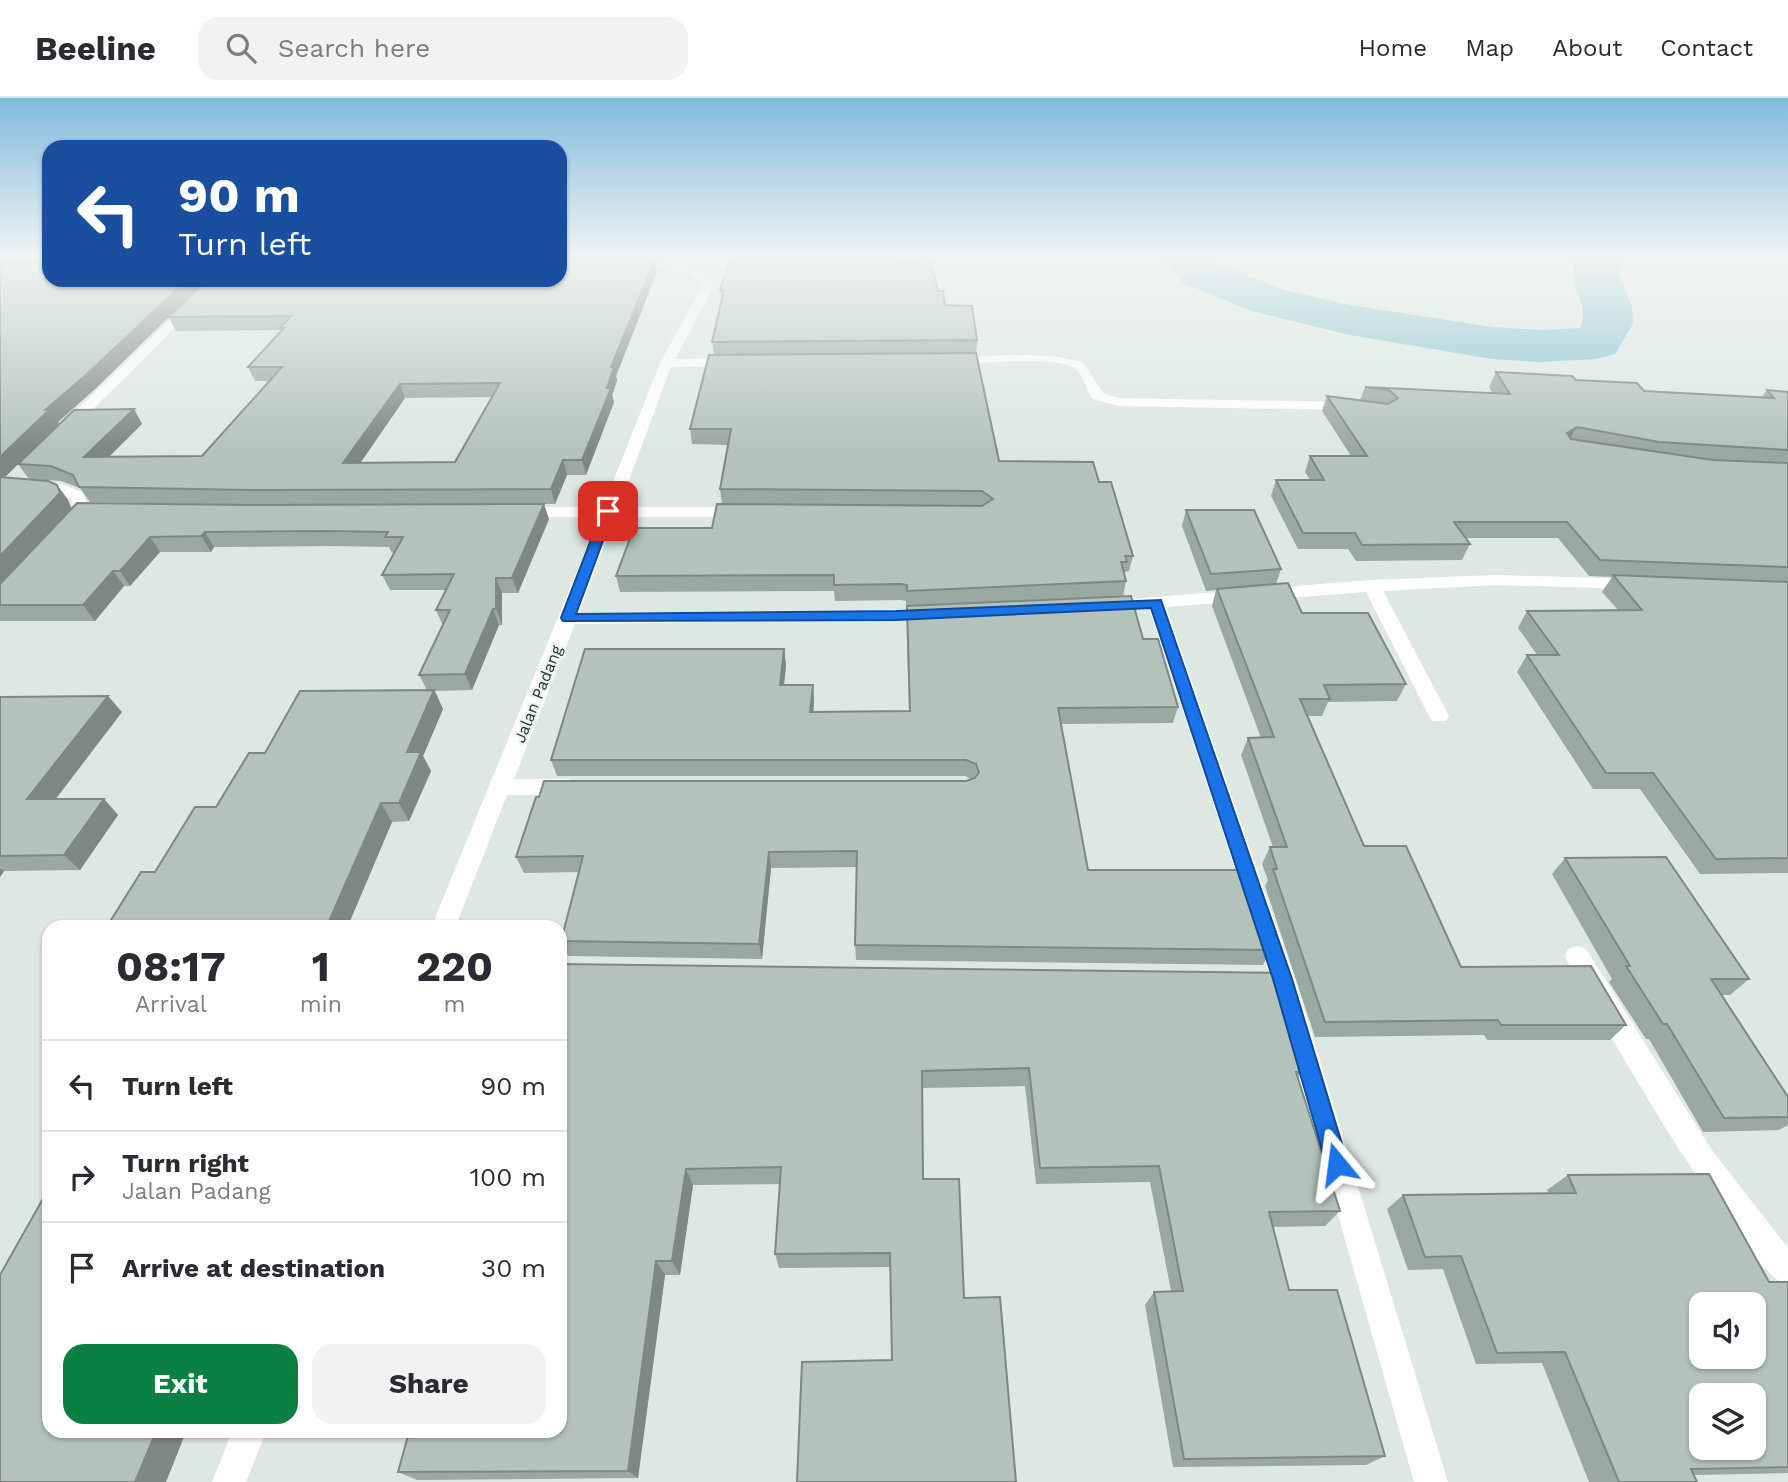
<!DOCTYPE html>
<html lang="en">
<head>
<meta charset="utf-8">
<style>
	:root { --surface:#fff; --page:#f2f2f3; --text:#2b2b33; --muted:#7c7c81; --line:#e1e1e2; --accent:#0b8043 }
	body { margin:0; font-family:"Work Sans",sans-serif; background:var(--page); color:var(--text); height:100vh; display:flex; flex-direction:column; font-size:26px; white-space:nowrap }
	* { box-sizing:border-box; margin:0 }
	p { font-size:23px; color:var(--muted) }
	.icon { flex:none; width:38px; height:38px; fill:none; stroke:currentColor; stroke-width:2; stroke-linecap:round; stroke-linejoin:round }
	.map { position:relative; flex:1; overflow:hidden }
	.drawer { position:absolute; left:42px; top:822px; width:525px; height:518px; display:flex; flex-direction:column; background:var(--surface); border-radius:21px; box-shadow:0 2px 5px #0004 }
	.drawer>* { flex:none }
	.banner { position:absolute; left:42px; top:42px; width:525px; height:147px; border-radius:21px; box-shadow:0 2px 5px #0004; background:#1a4fa0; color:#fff; overflow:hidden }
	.controls { position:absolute; left:1689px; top:1194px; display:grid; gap:14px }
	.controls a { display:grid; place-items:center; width:77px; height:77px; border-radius:14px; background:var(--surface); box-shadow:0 2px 5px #0004; font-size:35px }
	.pin { position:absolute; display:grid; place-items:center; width:60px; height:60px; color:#fff; margin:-30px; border-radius:14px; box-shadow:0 4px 10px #0006 }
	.me { position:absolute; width:77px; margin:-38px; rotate:344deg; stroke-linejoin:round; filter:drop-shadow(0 0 5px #0008) }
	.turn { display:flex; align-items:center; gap:24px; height:147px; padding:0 21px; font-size:32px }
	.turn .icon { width:91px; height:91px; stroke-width:2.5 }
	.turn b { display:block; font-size:49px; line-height:60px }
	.eta { display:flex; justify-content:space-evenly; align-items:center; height:119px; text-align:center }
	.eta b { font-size:42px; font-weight:700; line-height:49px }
	.cta { display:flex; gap:14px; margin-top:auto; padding:14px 21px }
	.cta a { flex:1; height:80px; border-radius:21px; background:var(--accent); color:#fff; font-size:28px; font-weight:700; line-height:80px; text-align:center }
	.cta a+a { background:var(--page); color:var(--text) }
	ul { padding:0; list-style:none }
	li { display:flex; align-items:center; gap:21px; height:91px; padding:0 21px; border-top:2px solid var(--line) }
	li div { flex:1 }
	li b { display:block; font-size:26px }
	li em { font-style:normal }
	header { display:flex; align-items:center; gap:42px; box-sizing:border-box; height:98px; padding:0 35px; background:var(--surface); border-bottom:2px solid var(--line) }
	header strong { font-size:33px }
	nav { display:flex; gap:38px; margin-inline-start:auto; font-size:24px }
	.search { width:490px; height:63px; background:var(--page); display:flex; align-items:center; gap:18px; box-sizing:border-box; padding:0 24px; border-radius:21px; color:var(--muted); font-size:26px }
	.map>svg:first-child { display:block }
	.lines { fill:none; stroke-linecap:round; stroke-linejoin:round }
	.river { fill:#87c2cc; fill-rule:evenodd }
	.minor { fill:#fff; fill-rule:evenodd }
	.wall { fill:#9aa8a2; fill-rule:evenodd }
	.shaded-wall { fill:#7d8884 }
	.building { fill:#b3c3bc; stroke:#7d8884; stroke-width:2; fill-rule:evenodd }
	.route { fill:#1a73e8; stroke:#114b97; stroke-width:2 }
	.labels { text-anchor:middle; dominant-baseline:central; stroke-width:5; stroke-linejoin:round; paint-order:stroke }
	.far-street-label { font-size:16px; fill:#203730; stroke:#edf5f1 }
</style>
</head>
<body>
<header>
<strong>Beeline</strong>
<div class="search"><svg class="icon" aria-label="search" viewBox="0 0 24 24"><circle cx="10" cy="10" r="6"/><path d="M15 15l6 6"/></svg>Search here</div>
<nav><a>Home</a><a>Map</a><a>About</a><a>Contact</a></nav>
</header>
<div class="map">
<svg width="1788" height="1384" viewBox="0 0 1788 1384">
	<rect width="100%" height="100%" fill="#dde8e3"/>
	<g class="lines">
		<!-- river -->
		<path class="river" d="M 1162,158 L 1210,158 L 1217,165 L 1284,192 L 1350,207 L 1492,229 L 1539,232 L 1580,230 C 1590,212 1573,193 1573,175 C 1573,169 1575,163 1576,158 L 1622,158 L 1619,176 L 1632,209 L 1633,226 L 1615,256 L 1596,261 L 1539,264 L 1492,261 L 1350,237 L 1252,213 L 1183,185 Z"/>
		<!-- minor -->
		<g class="minor">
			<path d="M 625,165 C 655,160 697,161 714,189 L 675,261 L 734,260 L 740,264 L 734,268 L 671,269 L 619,409 L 741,409 L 749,414 L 741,419 L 615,419 L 579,515 L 933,511 L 942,516 L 933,521 L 575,526 L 514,681 L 569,681 L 576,684 L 579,689 L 576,694 L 569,697 L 507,697 L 455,830 L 431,830 L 599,419 L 518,419 L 510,414 L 518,409 L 603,409 L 660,265 L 702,189 C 688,164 654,170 629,170 L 624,167 Z"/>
			<path d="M 211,182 L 223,182 L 70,334 L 60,334 L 60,328 Z"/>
			<path d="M 1016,257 L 1054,258 L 1083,264 L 1103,295 L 1119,300 L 1352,304 L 1359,308 L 1352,312 L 1118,308 L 1093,301 C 1086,292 1083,275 1073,269 C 1051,258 974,266 948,267 L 942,263 L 948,259 Z"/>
			<path d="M 0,380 L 61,386 L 82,394 L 88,407 L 101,407 L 109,412 L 101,417 L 76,415 L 70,400 L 59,395 L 0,390 Z"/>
			<path d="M 1495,477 L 1636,481 L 1645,486 L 1636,491 L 1495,487 L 1383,493 L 1449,618 L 1446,623 L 1432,623 L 1429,618 L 1366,494 L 1166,509 L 1295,881 L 1448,1384 L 1414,1384 L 1271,881 L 1149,510 L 1105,513 L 1096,508 L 1105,503 L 1371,482 Z"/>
			<path d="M 1577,848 L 1586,851 L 1711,1051 L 1788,1150 L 1788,1188 C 1767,1179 1751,1153 1737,1134 C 1673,1050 1622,957 1568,865 L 1565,858 L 1568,851 Z"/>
			<path d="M 232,1334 L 266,1334 L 246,1384 L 212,1384 Z"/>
		</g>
	</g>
	<!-- wall -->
	<g class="wall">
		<path d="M 0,158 L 49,158 L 49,182 L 560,182 L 560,158 L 664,158 L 662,163 L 656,163 L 657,174 L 616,278 L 617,283 L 612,297 L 614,304 L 586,377 L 567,377 L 555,406 L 259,407 L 90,404 L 80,390 L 61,383 L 29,381 L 18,366 L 6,378 L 3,379 L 57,387 L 68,402 L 71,410 L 549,421 L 518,495 L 502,495 L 502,527 L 499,527 L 472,592 L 435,593 L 443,611 L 423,658 L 431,673 L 409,723 L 392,724 L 347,830 L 106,830 L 155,774 L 216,709 L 265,655 L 427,592 L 419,577 L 443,528 L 436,512 L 446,492 L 390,492 L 382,477 L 395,455 L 392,455 L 389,449 L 334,448 L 214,449 L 211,454 L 160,454 L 130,488 L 124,488 L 95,523 L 0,523 ZM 169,219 L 176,233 L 281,232 L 282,233 L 248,269 L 255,283 L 269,283 L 202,358 L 109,359 L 142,326 L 134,311 L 59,326 L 58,324 L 95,291 ZM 492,299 L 455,364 L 360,365 L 405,300 Z"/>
		<path d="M 903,165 L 938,193 L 945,207 L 977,242 L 976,256 L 999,363 L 1099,384 L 1133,458 L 1129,473 L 1125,474 L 1124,476 L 1126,483 L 1123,499 L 1178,609 L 1173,625 L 1061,626 L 1088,772 L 1271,852 L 1263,867 L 856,862 L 855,847 L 857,769 L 771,770 L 762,861 L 568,858 L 561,843 L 579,774 L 524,775 L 516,759 L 966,683 L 971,681 L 965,678 L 557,678 L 551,662 L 784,551 L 786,567 L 784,587 L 813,587 L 814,603 L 813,614 L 909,613 L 906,503 L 901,502 L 835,503 L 834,493 L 620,494 L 616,478 L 712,430 L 722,406 L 720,391 L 728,347 L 692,346 L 690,331 L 714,257 L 712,244 L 722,202 L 720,192 Z"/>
		<path d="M 1496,274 L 1576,282 L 1644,293 L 1762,299 L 1767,292 L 1788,294 L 1788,775 L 1700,776 L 1640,691 L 1593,691 L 1517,574 L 1527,557 L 1537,557 L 1518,530 L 1527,513 L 1618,512 L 1602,494 L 1612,479 L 1589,478 L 1558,440 L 1466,440 L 1470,446 L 1462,462 L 1356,463 L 1348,451 L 1298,451 L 1271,398 L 1276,382 L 1310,382 L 1305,374 L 1310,358 L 1351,358 L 1322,313 L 1327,298 L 1360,302 L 1365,289 L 1493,296 L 1489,289 Z"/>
		<path d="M 1186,412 L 1281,471 L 1276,486 L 1302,515 L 1406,586 L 1397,603 L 1328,604 L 1322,618 L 1308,618 L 1364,748 L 1461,869 L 1626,927 L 1610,942 L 1487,942 L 1484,937 L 1315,939 L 1265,788 L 1268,782 L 1262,766 L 1270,749 L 1273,749 L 1241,657 L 1248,640 L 1261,640 L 1212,508 L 1216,492 L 1206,493 L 1182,428 Z"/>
		<path d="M 0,599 L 122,614 L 56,701 L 104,701 L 118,717 L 80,772 L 4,773 L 0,779 Z"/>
		<path d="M 1565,760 L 1749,881 L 1730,897 L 1721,897 L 1788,999 L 1788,1027 L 1779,1032 L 1703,1034 L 1649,941 L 1646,941 L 1609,884 L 1612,881 L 1552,776 Z"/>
		<path d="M 560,866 L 1296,920 L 1289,932 L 1301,974 L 1298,979 L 1340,1113 L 1325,1128 L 1273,1129 L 1289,1192 L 1385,1358 L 1366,1367 L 1173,1369 L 1145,1207 L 1154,1194 L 1171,1193 L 1150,1084 L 1036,1086 L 1025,988 L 922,990 L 892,1262 L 891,1169 L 779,1170 L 775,1156 L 780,1086 L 693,1087 L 680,1177 L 665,1177 L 638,1380 L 417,1382 L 398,1374 Z"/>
		<path d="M 1568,1077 L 1769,1184 L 1788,1184 L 1788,1375 L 1694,1377 L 1697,1384 L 1589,1384 L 1542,1265 L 1476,1266 L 1443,1171 L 1408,1172 L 1387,1111 L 1403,1097 L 1549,1095 L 1547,1092 Z"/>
	</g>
	<!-- shaded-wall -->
	<g class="shaded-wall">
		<path d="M 655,161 L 657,174 L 616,278 L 617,283 L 612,297 L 614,304 L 586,377 L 582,362 L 607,290 L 611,269 Z"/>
		<path d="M 187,182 L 207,182 L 95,291 L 58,324 L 59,326 L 6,378 L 0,379 L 0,359 L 45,312 Z"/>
		<path d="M 400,286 L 405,300 L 350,380 L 343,365 Z"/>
		<path d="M 134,311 L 142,326 L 93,374 L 84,359 Z"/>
		<path d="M 1577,329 L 1568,344 L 1567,335 Z"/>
		<path d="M 563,362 L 567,377 L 555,406 L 551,391 Z"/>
		<path d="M 57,387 L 68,402 L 71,410 L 0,487 L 0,458 Z"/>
		<path d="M 544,406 L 549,421 L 518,495 L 512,480 Z"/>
		<path d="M 205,434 L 214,449 L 211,454 L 201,438 Z"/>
		<path d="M 150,439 L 160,454 L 130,488 L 120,473 Z"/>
		<path d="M 113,473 L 124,488 L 95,523 L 83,507 Z"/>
		<path d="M 496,480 L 502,495 L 502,527 L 496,511 Z"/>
		<path d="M 493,511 L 499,527 L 472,592 L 465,576 Z"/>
		<path d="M 784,551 L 786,567 L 782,604 L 780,587 Z"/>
		<path d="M 813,587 L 814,603 L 812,630 L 810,614 Z"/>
		<path d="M 434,592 L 443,611 L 423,658 L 431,673 L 409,723 L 399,705 L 407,654 Z"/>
		<path d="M 108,598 L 122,614 L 43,717 L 27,701 Z"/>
		<path d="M 104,701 L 118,717 L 80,772 L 64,757 Z"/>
		<path d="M 381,705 L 392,724 L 347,830 L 326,830 Z"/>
		<path d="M 769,754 L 771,770 L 762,861 L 759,846 Z"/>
		<path d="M 0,770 L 4,773 L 0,779 Z"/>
		<path d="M 686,1071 L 693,1087 L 680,1177 L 672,1163 Z"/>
		<path d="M 656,1163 L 665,1177 L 638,1380 L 628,1373 Z"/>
		<path d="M 156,1334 L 186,1334 L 166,1384 L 135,1384 Z"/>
	</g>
	<!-- building -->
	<g class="building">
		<path d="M 44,158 L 49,158 L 49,182 L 187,182 L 86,277 L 45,312 L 49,312 L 0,359 L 0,165 L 43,163 Z"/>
		<path d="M 731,158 L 903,158 L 903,165 L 931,164 L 938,193 L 943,193 L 945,207 L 972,208 L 977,242 L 712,244 L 724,192 L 720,192 Z"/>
		<path d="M 560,159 L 655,161 L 611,269 L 614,269 L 607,290 L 611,290 L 582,362 L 563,362 L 551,391 L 251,392 L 79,389 L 73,377 L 51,368 L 18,366 L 74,312 L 134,311 L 84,359 L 202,358 L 282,269 L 248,269 L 284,230 L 280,230 L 291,218 L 169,219 L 207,182 L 560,182 ZM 500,285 L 455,364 L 343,365 L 400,286 Z"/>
		<path d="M 976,255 L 999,363 L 1093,364 L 1099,384 L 1111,384 L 1133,458 L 1125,458 L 1127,464 L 1121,464 L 1126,483 L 907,493 L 907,487 L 901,486 L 834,487 L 834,477 L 616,478 L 634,430 L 712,430 L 717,406 L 982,408 L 993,401 L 982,393 L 720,391 L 731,331 L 690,331 L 709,257 Z"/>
		<path d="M 1496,274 L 1572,278 L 1576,282 L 1637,285 L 1644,293 L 1774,300 L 1767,292 L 1788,294 L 1788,352 L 1659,344 L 1577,329 L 1567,335 L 1571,341 L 1713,362 L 1788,365 L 1788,469 L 1600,462 L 1567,424 L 1454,424 L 1470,446 L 1362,447 L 1355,435 L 1303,435 L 1276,382 L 1324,382 L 1310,358 L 1367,358 L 1327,298 L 1388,306 L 1398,300 L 1389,292 L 1365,289 L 1510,296 Z"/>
		<path d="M 0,379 L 48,383 L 57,387 L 60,395 L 0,458 Z"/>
		<path d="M 77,405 L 251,407 L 544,406 L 512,480 L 496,480 L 496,511 L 493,511 L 465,576 L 419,577 L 450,512 L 436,512 L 454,476 L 382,477 L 403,439 L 385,439 L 388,434 L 326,433 L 205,434 L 201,438 L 150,439 L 120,473 L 113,473 L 83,507 L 0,507 L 0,486 Z"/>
		<path d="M 1186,412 L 1254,412 L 1281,471 L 1211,476 Z"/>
		<path d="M 1613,477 L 1788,484 L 1788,760 L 1716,761 L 1653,675 L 1606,675 L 1527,557 L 1559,557 L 1527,513 L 1642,512 Z"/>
		<path d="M 1288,485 L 1302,515 L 1368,515 L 1406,586 L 1324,587 L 1330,601 L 1300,601 L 1364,748 L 1406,748 L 1461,869 L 1591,868 L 1626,927 L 1501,927 L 1498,922 L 1325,924 L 1273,771 L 1277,771 L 1270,749 L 1287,749 L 1248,640 L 1274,639 L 1217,491 Z"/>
		<path d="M 1131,498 L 1143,541 L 1158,541 L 1178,609 L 1058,610 L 1088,772 L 1244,772 L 1271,852 L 855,847 L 857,753 L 769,754 L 759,846 L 561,843 L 583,758 L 516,759 L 536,699 L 539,699 L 544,683 L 966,683 L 975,680 L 979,674 L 976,666 L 966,662 L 551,662 L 585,551 L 784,551 L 780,587 L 813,587 L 810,614 L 910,613 L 907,508 Z"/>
		<path d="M 434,592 L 407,654 L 421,654 L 399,705 L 381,705 L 326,830 L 106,830 L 141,774 L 155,774 L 195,709 L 216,709 L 249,655 L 265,655 L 300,593 Z"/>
		<path d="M 108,598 L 27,701 L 104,701 L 64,757 L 0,758 L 0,599 Z"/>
		<path d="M 1666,759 L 1749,881 L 1711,881 L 1788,999 L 1788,1019 L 1724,1020 L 1667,926 L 1663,926 L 1626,868 L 1630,868 L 1565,760 Z"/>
		<path d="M 560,866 L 1283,875 L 1296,920 L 1285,920 L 1301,974 L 1296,974 L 1340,1113 L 1269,1114 L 1289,1192 L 1337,1192 L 1385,1358 L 1184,1361 L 1154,1194 L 1183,1193 L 1159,1068 L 1040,1070 L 1029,970 L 922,973 L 923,1081 L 959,1081 L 964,1200 L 1000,1199 L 1016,1384 L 797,1384 L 802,1264 L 892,1262 L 890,1155 L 775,1156 L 781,1069 L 686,1071 L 672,1163 L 656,1163 L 628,1373 L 398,1374 L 409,1334 L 560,1334 Z"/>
		<path d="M 1709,1076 L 1769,1184 L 1788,1184 L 1788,1369 L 1691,1371 L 1697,1384 L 1619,1384 L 1565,1254 L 1497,1255 L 1461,1158 L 1425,1159 L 1403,1097 L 1576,1095 L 1568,1077 ZM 1701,1206 L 1754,1206 L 1754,1258 L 1701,1258 ZM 1701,1297 L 1754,1297 L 1754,1349 L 1701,1349 Z"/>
		<path d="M 49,1090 L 49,1334 L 156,1334 L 135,1384 L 0,1384 L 0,1177 Z"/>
	</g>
	<!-- sky -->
	<linearGradient id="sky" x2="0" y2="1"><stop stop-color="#81badd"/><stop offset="0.45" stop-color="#f0f5f2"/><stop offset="1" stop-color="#f0f5f2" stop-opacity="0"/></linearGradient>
	<rect width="1788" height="352" fill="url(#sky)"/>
	<!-- route -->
	<path class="route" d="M 608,409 L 614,413 L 576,516 L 896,513 L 1161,502 L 1292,881 L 1348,1066 L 1345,1074 L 1337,1077 L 1330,1074 L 1326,1066 L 1273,881 L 1151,510 L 896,522 L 563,523 L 561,520 L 602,413 Z"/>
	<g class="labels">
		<!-- far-street labels -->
		<g class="far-street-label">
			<text transform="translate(538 596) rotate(-68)">Jalan Padang</text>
		</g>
	</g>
</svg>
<div class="controls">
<a><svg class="icon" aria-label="sound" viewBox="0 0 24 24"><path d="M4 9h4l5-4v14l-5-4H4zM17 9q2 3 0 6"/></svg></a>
<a><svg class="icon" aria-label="layers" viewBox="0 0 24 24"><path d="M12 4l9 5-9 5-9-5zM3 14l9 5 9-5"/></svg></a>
</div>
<div class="pin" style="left:608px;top:413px;background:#d93025"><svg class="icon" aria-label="arrive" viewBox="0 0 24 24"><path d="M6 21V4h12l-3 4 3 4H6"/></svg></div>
<svg class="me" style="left:1337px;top:1066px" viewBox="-20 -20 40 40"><path d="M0-17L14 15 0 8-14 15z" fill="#1a73e8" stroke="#fff" stroke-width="4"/></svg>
<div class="banner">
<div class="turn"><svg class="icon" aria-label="left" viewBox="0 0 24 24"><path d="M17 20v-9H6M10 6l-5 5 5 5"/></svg><div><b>90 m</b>Turn left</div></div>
</div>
<section class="drawer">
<div class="eta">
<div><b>08:17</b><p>Arrival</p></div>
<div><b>1</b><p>min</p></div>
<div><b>220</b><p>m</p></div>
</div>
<ul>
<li><svg class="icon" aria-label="left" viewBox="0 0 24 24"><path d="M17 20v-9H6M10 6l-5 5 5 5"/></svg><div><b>Turn left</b></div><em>90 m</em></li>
<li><svg class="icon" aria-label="right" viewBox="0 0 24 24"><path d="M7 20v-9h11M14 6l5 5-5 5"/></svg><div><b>Turn right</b><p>Jalan Padang</p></div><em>100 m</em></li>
<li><svg class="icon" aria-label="arrive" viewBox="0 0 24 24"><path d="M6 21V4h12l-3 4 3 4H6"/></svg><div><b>Arrive at destination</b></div><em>30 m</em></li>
</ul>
<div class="cta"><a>Exit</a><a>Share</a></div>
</section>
</div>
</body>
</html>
